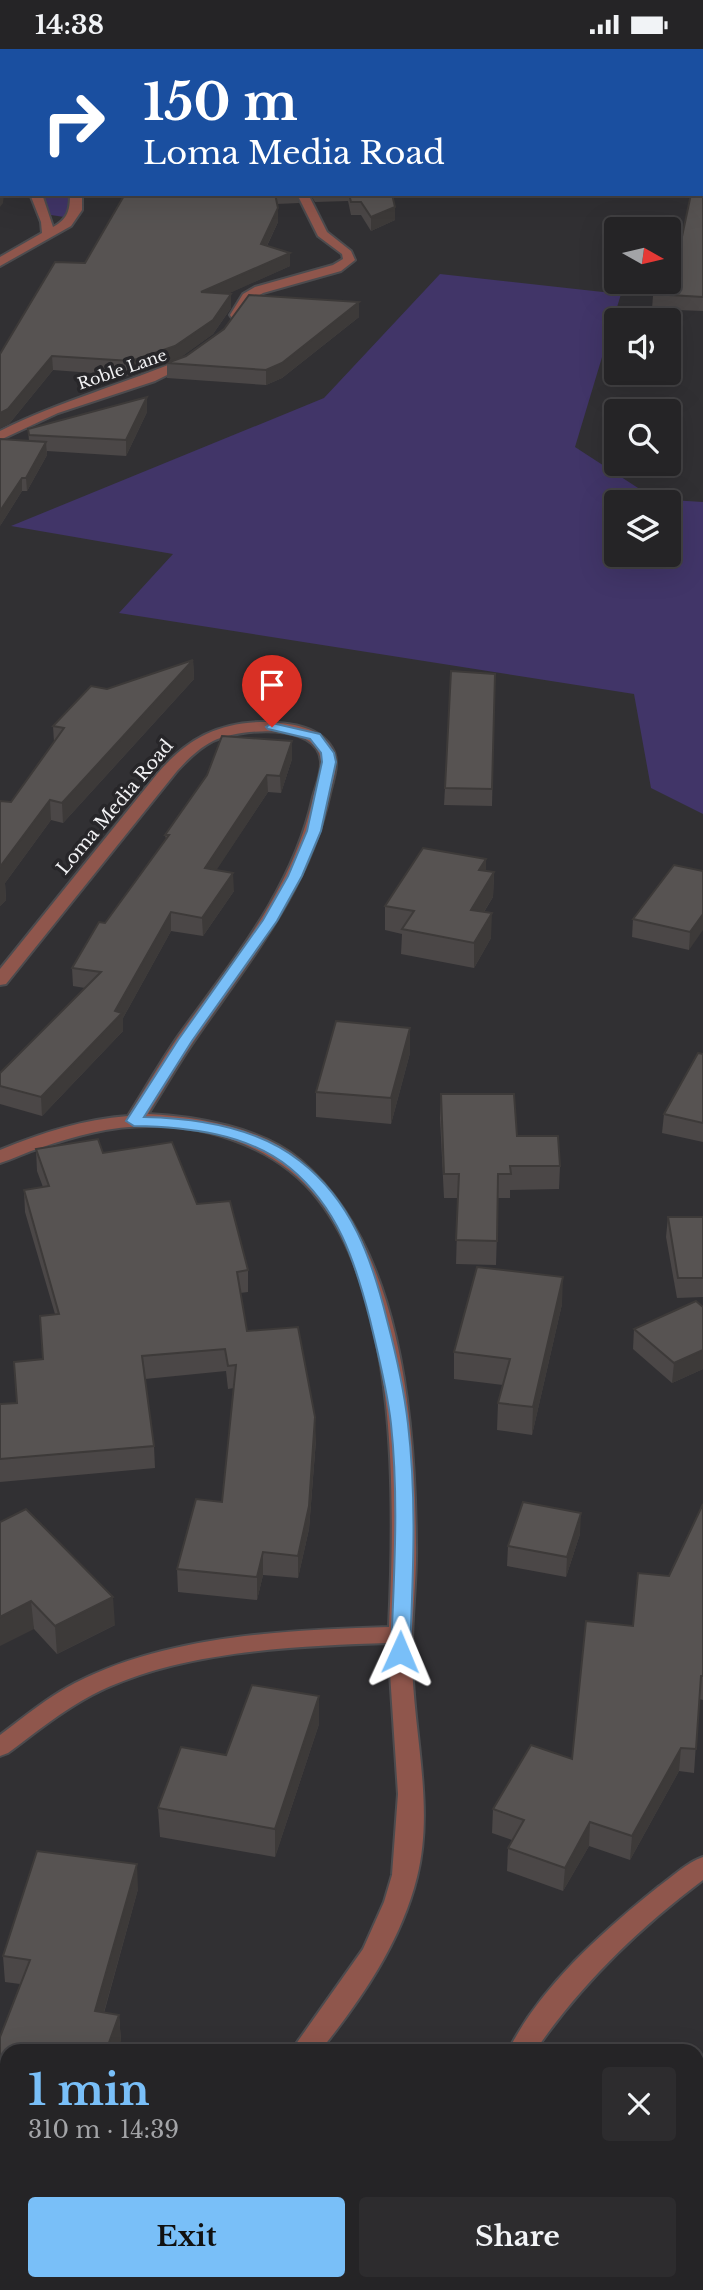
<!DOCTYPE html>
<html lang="en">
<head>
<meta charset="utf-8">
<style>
	:root { --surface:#252426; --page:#2d2c2e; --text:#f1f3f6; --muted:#a3a4a7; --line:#424143; --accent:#79bff8 }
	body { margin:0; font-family:"Libre Baskerville",serif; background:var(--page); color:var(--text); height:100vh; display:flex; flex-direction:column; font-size:26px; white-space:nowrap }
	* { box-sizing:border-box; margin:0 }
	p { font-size:23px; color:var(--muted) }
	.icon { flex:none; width:38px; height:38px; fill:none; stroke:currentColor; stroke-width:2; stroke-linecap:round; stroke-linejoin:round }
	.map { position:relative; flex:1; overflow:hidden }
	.details { position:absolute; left:0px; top:1995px; width:704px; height:247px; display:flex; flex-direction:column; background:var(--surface); border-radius:21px 21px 0 0; box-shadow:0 7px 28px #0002,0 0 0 2px var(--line) }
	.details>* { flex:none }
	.hud { position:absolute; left:0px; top:0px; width:704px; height:147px; box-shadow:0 7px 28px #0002,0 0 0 2px var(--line); background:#1a4fa0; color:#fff; overflow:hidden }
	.needle { width:46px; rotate:98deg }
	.tools { position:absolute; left:604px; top:168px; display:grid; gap:14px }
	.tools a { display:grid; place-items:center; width:77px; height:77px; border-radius:7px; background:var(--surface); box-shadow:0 7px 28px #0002,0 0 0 2px var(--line); font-size:35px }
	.pin { position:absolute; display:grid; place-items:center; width:60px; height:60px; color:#fff; margin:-72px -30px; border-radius:50% 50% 50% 0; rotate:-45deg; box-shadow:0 0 7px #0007 }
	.pin .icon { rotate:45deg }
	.me { position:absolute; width:77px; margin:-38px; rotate:1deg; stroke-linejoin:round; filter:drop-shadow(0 0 5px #0008) }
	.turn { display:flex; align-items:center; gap:24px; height:147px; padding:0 28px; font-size:32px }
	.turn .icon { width:91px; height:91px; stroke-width:2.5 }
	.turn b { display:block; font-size:49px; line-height:60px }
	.round { display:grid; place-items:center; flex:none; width:74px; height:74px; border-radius:7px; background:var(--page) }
	.overview { display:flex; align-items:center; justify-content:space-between; height:119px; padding:0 28px }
	h1 { font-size:42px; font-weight:700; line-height:52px; color:var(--accent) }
	.action { display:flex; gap:14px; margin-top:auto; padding:14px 28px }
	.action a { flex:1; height:80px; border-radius:7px; background:var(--accent); color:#111; font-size:28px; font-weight:700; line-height:80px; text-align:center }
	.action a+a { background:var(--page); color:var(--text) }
	.status { display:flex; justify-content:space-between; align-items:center; height:49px; padding:0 35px; background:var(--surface); direction:ltr }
	.status svg { height:19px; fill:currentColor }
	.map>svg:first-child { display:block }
	.green { fill:#413568; fill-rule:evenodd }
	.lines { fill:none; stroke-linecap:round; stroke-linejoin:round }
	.minor-casing { stroke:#4c4b4e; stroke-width:4 }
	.tertiary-casing { stroke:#4c4b4e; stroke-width:4 }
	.minor { fill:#8f564c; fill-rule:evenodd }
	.tertiary { fill:#8f564c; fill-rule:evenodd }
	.wall { fill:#4b4747 }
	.shaded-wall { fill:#3d3a39 }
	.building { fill:#575352; stroke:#3d3a39; stroke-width:2 }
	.route { fill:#79bff8; stroke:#4f7ca1; stroke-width:2 }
	.labels { text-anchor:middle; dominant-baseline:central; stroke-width:7; stroke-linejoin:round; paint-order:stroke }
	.far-street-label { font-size:16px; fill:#f2f2f4; stroke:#272629 }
	.street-label { font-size:18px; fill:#f2f2f4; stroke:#272629 }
</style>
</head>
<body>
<div class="status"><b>14:38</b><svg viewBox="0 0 49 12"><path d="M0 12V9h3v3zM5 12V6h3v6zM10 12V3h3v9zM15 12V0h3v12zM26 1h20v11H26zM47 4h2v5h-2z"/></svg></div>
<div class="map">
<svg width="703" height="2241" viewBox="0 0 703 2241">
	<rect width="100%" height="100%" fill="#313033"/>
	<!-- green -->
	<g class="green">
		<path d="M 41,145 L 68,145 L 69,159 L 64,168 L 51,166 Z"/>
		<path d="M 440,225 L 621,245 L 575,398 L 655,450 L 703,453 L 703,765 L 651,739 L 634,645 L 119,564 L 173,505 L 11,477 L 324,349 ZM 616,453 L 668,453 L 668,506 L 616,506 Z"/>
	</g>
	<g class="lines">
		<!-- minor casing -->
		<g class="minor-casing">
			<g id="minor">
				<path d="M 297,145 L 308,145 L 327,183 L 351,202 L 355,211 L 341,222 L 263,244 L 252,250 L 240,269 L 232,269 L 230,266 L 243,245 L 255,238 L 333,216 L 343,210 L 342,205 L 318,187 Z"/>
				<path d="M 187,308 L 197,311 L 155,332 L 58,364 L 0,391 L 0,382 C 60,352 125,335 187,308 Z"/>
				<path d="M 265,673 C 290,674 322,677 334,703 C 339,716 333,731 330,744 C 310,839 250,911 196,989 C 179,1013 164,1040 148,1065 C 195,1067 263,1079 300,1111 C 402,1197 415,1370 416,1495 C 417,1532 411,1569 412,1606 C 412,1679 435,1756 417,1828 C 401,1893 361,1951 320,2002 L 291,2002 L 363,1900 L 384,1853 L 392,1826 L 398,1745 L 388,1594 C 294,1597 176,1602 92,1646 C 62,1662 35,1684 8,1704 L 0,1707 L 0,1686 C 24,1668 48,1648 75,1634 C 168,1586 286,1581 389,1578 C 395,1454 399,1253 318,1150 C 279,1100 211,1076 149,1077 C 111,1077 75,1087 40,1099 C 26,1103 14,1110 0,1114 L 0,1101 C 41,1084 84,1070 128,1067 C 145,1040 161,1012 179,986 C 233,911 293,840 313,748 C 316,737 322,723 321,712 C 317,672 238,680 213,692 C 199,699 188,710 177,722 L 6,935 L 0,936 L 0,920 L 157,725 C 187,690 218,673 265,673 Z"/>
				<path d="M 703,1808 L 703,1831 C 638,1880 581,1935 535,2002 L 508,2002 C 541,1937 602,1883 658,1838 C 672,1828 686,1814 703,1808 Z"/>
			</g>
		</g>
		<!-- tertiary casing -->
		<g class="tertiary-casing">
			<path id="tertiary" d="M 30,145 L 42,145 L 53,178 C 68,170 70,161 70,145 L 82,145 L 82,161 L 71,177 L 0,217 L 0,208 L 42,184 L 41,173 Z"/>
		</g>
		<!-- minor -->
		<use href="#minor" class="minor"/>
		<!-- tertiary -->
		<use href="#tertiary" class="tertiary"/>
	</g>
	<!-- wall -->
	<g class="wall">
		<path d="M 702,41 L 703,41 L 703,262 L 652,260 L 654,233 L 674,202 L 680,197 L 702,145 Z"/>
		<path d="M 112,145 L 298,145 L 299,154 L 277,155 L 278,173 L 267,197 L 290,217 L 229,244 L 231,259 L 213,285 L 178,310 L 359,253 L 359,268 L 282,329 L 266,336 L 167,329 L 167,315 L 132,327 L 53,321 L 9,375 L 0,379 L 0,305 L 85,214 L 124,147 L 112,147 Z"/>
		<path d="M 310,145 L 392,145 L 395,171 L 371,182 L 361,166 L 351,166 L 348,152 L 315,153 Z"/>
		<path d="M 147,363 L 126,407 L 47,402 L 47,406 L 27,442 L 22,442 L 0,477 L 29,392 L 28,380 Z"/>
		<path d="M 193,611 L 194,630 L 63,774 L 51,771 L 5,834 L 6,851 L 0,857 L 11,753 L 54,693 L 53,677 L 107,640 Z"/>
		<path d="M 495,625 L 492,757 L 444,756 L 445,739 Z"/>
		<path d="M 292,692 L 292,710 L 281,744 L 268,743 L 216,821 L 234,842 L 203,887 L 171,882 L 123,969 L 123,982 L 42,1067 L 0,1055 L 0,1024 L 85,939 L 73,937 L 72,919 L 166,790 L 165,786 Z"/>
		<path d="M 486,822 L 494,823 L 493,848 L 484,863 L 491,889 L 474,919 L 401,905 L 402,885 L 385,881 L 385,857 Z"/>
		<path d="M 703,822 L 689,901 L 632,888 L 633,870 Z"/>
		<path d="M 410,1004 L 391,1075 L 316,1068 L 316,1043 Z"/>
		<path d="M 703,1005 L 703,1093 L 662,1084 L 664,1065 Z"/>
		<path d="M 441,1045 L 517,1087 L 560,1117 L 559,1140 L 510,1141 L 510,1149 L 498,1149 L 496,1216 L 456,1215 L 458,1149 L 444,1149 L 440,1069 Z"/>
		<path d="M 36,1100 L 103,1104 L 197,1155 L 248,1221 L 248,1243 L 240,1244 L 247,1282 L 316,1391 L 309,1480 L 298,1529 L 263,1526 L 257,1551 L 178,1543 L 177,1520 L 222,1453 L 234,1339 L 228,1340 L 226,1322 L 145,1330 L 154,1397 L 155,1419 L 0,1433 L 0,1355 L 17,1354 L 43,1310 L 55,1265 L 25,1163 L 24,1141 L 43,1138 L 37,1122 Z"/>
		<path d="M 668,1168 L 703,1168 L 703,1248 L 677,1249 L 666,1188 Z"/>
		<path d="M 562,1255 L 532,1386 L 497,1381 L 498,1354 L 503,1336 L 454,1330 L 454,1303 Z"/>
		<path d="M 703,1258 L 703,1320 L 672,1334 L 633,1300 L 634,1280 Z"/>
		<path d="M 703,1455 L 703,1651 L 699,1650 L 694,1724 L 679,1722 L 630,1811 L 589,1797 L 563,1842 L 507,1822 L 508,1799 L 512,1791 L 492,1784 L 493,1760 L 572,1710 L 633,1577 L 669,1527 Z"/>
		<path d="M 0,1473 L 115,1576 L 57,1605 L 34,1580 Z"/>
		<path d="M 580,1485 L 566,1528 L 507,1517 L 508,1497 Z"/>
		<path d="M 319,1675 L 275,1808 L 160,1788 L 158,1759 L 226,1706 Z"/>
		<path d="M 138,1840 L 104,1964 L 119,1966 L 121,1992 L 7,2002 L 7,2124 L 0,2123 L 0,1988 L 20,1935 L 5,1933 L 3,1907 Z"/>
	</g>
	<!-- shaded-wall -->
	<g class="shaded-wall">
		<path d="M 103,0 L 124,0 L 121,2 L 100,2 Z"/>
		<path d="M 626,0 L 681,0 L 673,2 L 618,2 Z"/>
		<path d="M 2,141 L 2,145 L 4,145 L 3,154 L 0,158 L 0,144 Z"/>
		<path d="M 395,158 L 395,171 L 371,182 L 371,168 Z"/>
		<path d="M 278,159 L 278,173 L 261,209 L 261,195 Z"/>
		<path d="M 290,204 L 290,217 L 201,257 L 201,243 Z"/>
		<path d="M 231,245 L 231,259 L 213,285 L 176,312 L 132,327 L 131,312 Z"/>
		<path d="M 359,253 L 359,268 L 282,329 L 266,336 L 266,321 Z"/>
		<path d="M 52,307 L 53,321 L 9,375 L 0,379 L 0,364 Z"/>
		<path d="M 147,348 L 147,363 L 126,407 L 126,391 Z"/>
		<path d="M 46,393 L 47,406 L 27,442 L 26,429 Z"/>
		<path d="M 22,429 L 22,442 L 0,477 L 0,462 Z"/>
		<path d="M 193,611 L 194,630 L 63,774 L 62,754 Z"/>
		<path d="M 292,692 L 292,710 L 281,744 L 280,727 Z"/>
		<path d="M 267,726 L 268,743 L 206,837 L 205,819 Z"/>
		<path d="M 50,751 L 51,771 L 5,834 L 6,851 L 0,857 L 0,818 Z"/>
		<path d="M 486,810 L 486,834 L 479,821 Z"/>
		<path d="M 494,823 L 493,848 L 470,885 L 471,861 Z"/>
		<path d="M 233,824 L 234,842 L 203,887 L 202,869 Z"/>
		<path d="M 171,863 L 171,882 L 123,969 L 123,982 L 42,1067 L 41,1048 L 115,962 Z"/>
		<path d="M 492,864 L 491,889 L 474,919 L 474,894 Z"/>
		<path d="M 703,865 L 703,881 L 689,901 L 690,883 Z"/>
		<path d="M 410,979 L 410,1004 L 391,1075 L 391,1049 Z"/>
		<path d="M 563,1228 L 562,1255 L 532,1386 L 533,1358 Z"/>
		<path d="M 703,1301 L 703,1320 L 672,1334 L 674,1314 Z"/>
		<path d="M 315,1368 L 316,1391 L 309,1480 L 298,1529 L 298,1507 Z"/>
		<path d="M 581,1464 L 580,1485 L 566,1528 L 567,1508 Z"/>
		<path d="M 263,1503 L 263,1526 L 257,1551 L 257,1528 Z"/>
		<path d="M 113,1548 L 115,1576 L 57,1605 L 55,1577 Z"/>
		<path d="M 31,1552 L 34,1580 L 0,1597 L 0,1568 Z"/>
		<path d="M 319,1647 L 319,1675 L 275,1808 L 275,1780 Z"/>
		<path d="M 681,1699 L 679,1722 L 630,1811 L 632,1787 Z"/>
		<path d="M 590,1773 L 589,1797 L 563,1842 L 565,1819 Z"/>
		<path d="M 137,1815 L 138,1840 L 97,1988 L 95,1962 Z"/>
		<path d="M 119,1966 L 121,1992 L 117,2002 L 106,2002 Z"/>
		<path d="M 328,2235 L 338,2235 L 336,2241 L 327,2241 Z"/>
	</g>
	<!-- building -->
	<g class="building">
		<path d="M 0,0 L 103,0 L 100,2 L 2,2 L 2,141 L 0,144 Z"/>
		<path d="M 186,0 L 626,0 L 618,2 L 185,2 Z"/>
		<rect x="702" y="41" width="1" height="85"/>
		<path d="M 702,132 L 703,132 L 703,248 L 653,245 L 654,233 L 668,233 L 668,202 L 674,202 L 674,196 L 680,197 L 691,145 L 702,145 Z"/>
		<path d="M 125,145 L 275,145 L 278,159 L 261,195 L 290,204 L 201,243 L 231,245 L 213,271 L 175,297 L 131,312 L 52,307 L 8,360 L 0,364 L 0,305 L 55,213 L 85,214 Z"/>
		<path d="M 349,145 L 392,145 L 395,158 L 371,168 L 361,153 L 351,153 Z"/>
		<path d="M 249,246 L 359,253 L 282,314 L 266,321 L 167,314 L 186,307 L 224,280 Z"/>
		<path d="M 147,348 L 126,391 L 29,386 L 28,380 Z"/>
		<path d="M 0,390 L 46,393 L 26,429 L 22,429 L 0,462 Z"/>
		<path d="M 193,611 L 62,754 L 50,751 L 0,818 L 0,752 L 11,753 L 64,679 L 53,677 L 91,637 L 107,640 Z"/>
		<path d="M 451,622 L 495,625 L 492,740 L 445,739 Z"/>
		<path d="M 222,687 L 292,692 L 280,727 L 267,726 L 205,819 L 233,824 L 202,869 L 171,863 L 115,962 L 122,964 L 41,1048 L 0,1037 L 0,1024 L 101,923 L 72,919 L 99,873 L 105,874 L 169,786 L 165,786 L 207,726 Z"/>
		<path d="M 423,799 L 486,810 L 479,821 L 494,823 L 471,861 L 492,864 L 474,894 L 402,880 L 414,862 L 385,857 Z"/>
		<path d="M 674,816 L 703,822 L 703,865 L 690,883 L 633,870 Z"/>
		<path d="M 336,972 L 410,979 L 391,1049 L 316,1043 Z"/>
		<path d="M 698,1004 L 703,1005 L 703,1074 L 664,1065 Z"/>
		<path d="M 441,1045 L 514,1045 L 517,1087 L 558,1087 L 560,1117 L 510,1117 L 511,1125 L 498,1125 L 497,1192 L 456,1191 L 459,1125 L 444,1125 Z"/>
		<path d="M 98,1090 L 103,1104 L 172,1093 L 197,1155 L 230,1152 L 248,1221 L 237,1223 L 247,1282 L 298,1278 L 315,1368 L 309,1457 L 298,1507 L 263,1503 L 257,1528 L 177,1520 L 196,1450 L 222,1453 L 236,1316 L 228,1317 L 225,1300 L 142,1307 L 154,1397 L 0,1410 L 0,1355 L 17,1354 L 14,1313 L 43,1310 L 40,1267 L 59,1265 L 24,1141 L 49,1137 L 36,1100 Z"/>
		<path d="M 668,1168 L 703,1168 L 703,1229 L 678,1229 Z"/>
		<path d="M 477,1218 L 563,1228 L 533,1358 L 498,1354 L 510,1310 L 454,1303 Z"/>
		<path d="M 696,1252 L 703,1258 L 703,1301 L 674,1314 L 634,1280 Z"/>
		<path d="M 523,1453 L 581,1464 L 567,1508 L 508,1497 Z"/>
		<path d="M 703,1455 L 703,1627 L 701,1627 L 696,1700 L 681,1699 L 632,1787 L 590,1773 L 565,1819 L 508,1799 L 524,1771 L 493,1760 L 531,1696 L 572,1710 L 586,1572 L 633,1577 L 638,1524 L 669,1527 Z"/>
		<path d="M 26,1460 L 113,1548 L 55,1577 L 31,1552 L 0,1568 L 0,1473 Z"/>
		<path d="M 252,1636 L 319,1647 L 275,1780 L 158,1759 L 181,1698 L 226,1706 Z"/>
		<path d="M 37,1802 L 137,1815 L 95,1962 L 119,1966 L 106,2002 L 7,2002 L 7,2098 L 0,2097 L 0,1988 L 30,1911 L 3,1907 Z"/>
		<path d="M 80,2235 L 328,2235 L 327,2241 L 78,2241 Z"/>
		<path d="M 399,2235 L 500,2235 L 504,2241 L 386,2241 Z"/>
	</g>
	<!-- route -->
	<path class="route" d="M 272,674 L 320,685 L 334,704 L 336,713 L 321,782 L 302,827 L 277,872 L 192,992 L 144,1068 C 197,1069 257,1078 300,1112 C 352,1152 372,1210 387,1271 C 396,1305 404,1340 408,1375 C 417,1450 413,1527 410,1603 L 400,1609 L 391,1603 C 394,1527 399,1450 391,1375 C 387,1339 378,1305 370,1271 C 355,1212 338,1159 290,1119 C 247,1084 187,1078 134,1077 L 126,1072 L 178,991 L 263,871 L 288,827 L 307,782 L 322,713 L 321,704 L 310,690 L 268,680 L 266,678 Z"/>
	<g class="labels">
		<!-- far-street labels -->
		<g class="far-street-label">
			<text transform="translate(122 320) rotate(-19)">Roble Lane</text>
		</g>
		<!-- street labels -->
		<g class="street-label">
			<text transform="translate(115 758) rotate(-50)">Loma Media Road</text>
		</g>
	</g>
</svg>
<div class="tools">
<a><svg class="needle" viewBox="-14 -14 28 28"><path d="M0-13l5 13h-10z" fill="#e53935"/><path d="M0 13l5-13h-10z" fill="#a3a4a7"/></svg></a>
<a><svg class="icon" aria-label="sound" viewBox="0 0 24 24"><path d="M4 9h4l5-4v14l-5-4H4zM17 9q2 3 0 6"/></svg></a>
<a><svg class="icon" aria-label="search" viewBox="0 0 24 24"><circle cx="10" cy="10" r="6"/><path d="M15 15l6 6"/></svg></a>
<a><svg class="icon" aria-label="layers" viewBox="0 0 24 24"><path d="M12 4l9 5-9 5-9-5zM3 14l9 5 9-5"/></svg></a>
</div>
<div class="pin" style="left:272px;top:678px;background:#d93025"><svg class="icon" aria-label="arrive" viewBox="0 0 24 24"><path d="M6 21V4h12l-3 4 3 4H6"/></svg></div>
<svg class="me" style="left:400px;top:1603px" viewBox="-20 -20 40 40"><path d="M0-17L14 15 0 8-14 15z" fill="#79bff8" stroke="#fff" stroke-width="4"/></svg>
<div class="hud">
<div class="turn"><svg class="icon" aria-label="right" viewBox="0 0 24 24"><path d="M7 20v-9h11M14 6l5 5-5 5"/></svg><div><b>150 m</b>Loma Media Road</div></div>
</div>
<section class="details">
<div class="overview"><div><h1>1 min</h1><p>310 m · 14:39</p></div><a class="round"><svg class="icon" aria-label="close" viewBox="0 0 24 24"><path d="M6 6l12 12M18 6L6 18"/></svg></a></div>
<div class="action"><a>Exit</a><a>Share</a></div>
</section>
</div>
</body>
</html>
